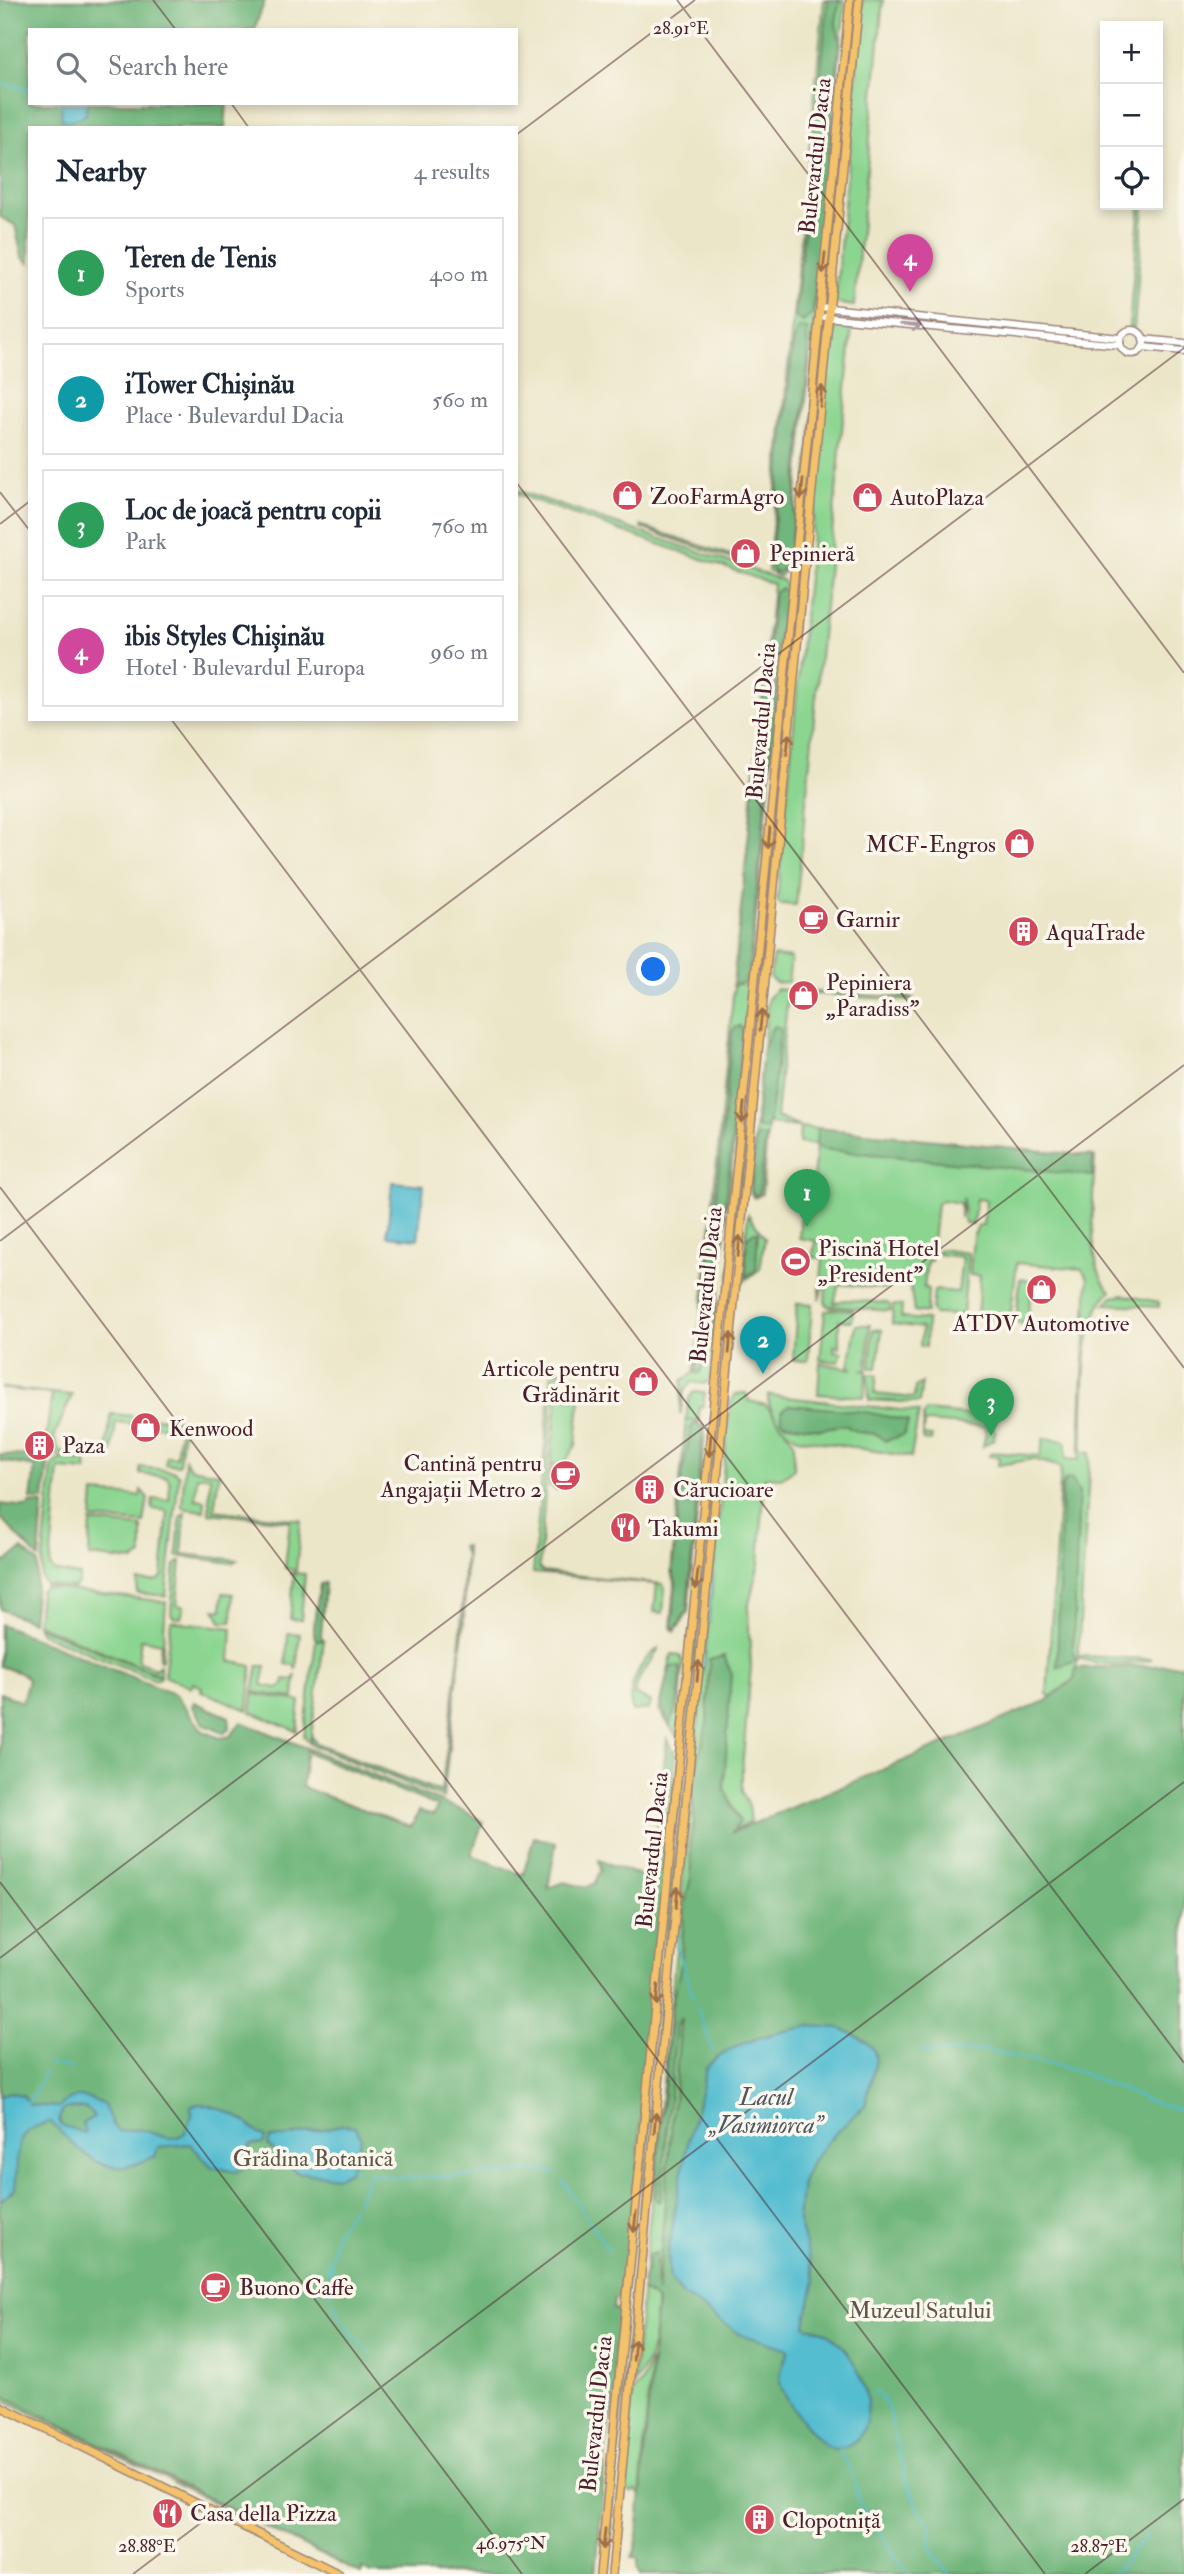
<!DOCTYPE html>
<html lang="en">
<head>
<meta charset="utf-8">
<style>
  body { margin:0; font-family:"IM FELL Double Pica",serif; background:#f6f6f7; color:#1f2937 }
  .controls { position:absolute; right:21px; top:21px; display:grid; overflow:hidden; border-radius:0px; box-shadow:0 4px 10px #0003 }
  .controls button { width:63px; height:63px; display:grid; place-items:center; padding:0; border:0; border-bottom:2px solid #e0e1e3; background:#fff; color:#1f2937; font:35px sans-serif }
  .you { position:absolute; left:654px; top:970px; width:24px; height:24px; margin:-18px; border:5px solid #fff; border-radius:50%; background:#1a73e8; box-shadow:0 0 0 10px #1a73e833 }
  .badge { display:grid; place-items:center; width:46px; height:46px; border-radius:50%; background:#d1495b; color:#fff; font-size:23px; font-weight:700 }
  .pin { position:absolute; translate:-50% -58px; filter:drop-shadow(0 2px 4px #0008) }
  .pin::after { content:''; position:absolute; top:37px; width:24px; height:21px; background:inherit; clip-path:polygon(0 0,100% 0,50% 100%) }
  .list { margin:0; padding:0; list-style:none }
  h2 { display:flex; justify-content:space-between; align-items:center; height:91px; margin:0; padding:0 28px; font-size:30px }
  h2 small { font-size:23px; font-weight:400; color:#747a83 }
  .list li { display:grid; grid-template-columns:46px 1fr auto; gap:21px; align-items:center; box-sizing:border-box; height:112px; margin:0 14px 14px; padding:0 14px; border:2px solid #e0e1e3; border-radius:0px }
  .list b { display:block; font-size:26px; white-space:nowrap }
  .list p { margin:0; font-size:23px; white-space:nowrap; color:#747a83 }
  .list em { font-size:23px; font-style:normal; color:#747a83 }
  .icon { flex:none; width:38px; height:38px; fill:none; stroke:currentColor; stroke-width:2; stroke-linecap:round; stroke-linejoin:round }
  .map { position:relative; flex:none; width:1184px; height:2574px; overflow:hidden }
  .search { position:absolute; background:#fff; box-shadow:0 4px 10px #0003; left:28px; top:28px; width:490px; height:77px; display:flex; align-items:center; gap:18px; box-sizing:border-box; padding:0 24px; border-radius:0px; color:#747a83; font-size:26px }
  .panel { position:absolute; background:#fff; box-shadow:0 4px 10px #0003; left:28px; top:126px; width:490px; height:595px; border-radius:0px }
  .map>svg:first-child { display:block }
  .green { fill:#8cd591; stroke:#6b7a5e; stroke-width:2 }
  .forest { fill:#71b67b; stroke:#5e6a53; stroke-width:2 }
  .water { fill:#54bdd0; stroke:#4f6e7e; stroke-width:2; fill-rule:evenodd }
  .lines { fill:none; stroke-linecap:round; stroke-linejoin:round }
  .stream { stroke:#54bdd0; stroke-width:2 }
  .tertiary-casing { stroke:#9b827a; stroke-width:9 }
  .primary-casing { stroke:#9b827a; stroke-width:10 }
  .tertiary { stroke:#fff; stroke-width:6 }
  .primary { stroke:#f3c26a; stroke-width:7 }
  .oneway { stroke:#9e704a }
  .oneway2 { stroke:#ae9aa0 }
  .ticks { fill:none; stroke:#4a1f2b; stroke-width:2; stroke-opacity:0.45 }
  .labels { text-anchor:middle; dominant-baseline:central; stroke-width:7; stroke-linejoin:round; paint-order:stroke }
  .street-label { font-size:23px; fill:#4a1f2b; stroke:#fbf7ec }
  .poi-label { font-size:23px; fill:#4a1f2b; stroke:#fbf7ec; text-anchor:start }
  .park-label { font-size:23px; fill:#5e564a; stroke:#fbf7ec }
  .water-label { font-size:24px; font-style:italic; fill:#4e5665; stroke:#fbf7ec }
  .ticks-label { font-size:18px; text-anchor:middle; fill:#4a1f2b; stroke:#fbf7ec; stroke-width:7; stroke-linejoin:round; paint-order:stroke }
</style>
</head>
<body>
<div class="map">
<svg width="1184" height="2574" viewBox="0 0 1184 2574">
  <rect width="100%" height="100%" fill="#fbf7ec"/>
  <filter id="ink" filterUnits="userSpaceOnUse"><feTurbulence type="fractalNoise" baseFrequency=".0143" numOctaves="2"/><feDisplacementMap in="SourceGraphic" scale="14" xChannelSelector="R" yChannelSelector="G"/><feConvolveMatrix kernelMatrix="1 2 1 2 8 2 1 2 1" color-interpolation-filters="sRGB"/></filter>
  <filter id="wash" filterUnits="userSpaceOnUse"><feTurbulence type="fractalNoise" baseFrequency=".00686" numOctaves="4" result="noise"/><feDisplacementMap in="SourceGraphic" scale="28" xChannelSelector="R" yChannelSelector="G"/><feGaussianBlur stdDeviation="1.57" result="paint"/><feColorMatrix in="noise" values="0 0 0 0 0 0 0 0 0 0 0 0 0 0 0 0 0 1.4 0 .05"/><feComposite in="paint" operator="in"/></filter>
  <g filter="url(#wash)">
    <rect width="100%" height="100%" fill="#ece6c9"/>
    <!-- green -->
    <g class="green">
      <path d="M824,0H845L790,566L779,576L768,571Z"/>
      <path d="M853,0H856L830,264L828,256Z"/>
      <path d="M863,0H883L854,306L835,303Z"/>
      <path d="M1140,205H1144L1134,328L1129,327Z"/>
      <path d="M822,321H825L799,577L797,576Z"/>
      <path d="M832,325L852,327L796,905L780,904L777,901Z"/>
      <path d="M516,490L782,580L788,590L729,1198L724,1213L727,1214L710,1379L705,1384L691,1382L684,1392L680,1415L682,1381L694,1373L713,1213H719L712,1212L773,584L516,494Z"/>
      <path d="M641,526L742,559L741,562L641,528Z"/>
      <path d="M797,591L756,1031L749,1080L796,592Z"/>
      <path d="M773,956L791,958L788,982L776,983L770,978Z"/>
      <path d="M776,989L913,998L912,1001L788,992L776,1117L800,1127L1095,1157C1094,1192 1084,1268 1111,1291C1077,1320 1085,1409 1082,1452L1090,1453L1078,1656L1152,1659C1136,1665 1091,1666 1078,1657L1074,1679L1051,1697L1047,1694L1061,1467L1033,1459L998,1465L999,1457L989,1456L992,1452L1040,1456L1044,1438L1066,1441V1459L1079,1460L1088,1278L1082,1269L1017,1263L1010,1319L977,1317L980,1276L970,1275L973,1236L979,1225H983L986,1200L976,1199L973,1224L964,1223L963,1197L960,1218V1203L942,1200L937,1204L931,1261H927L924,1288L928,1289L927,1313L914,1311L910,1285L866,1277L826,1278L819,1300L823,1258L812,1257L816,1241L799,1238L801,1213H810L816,1145L799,1143L800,1127L768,1124L762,1194L754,1198L749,1191L768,999Z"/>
      <path d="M748,1088H751L723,1372L721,1371Z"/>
      <path d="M748,1214L765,1238L760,1269L742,1283Z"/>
      <path d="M940,1249L968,1253L963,1315L934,1314L932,1311L934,1290L958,1292L962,1257L937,1254Z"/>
      <path d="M834,1278L880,1282L886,1289L839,1284L834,1303L845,1300L887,1303L890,1305V1311L828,1306L825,1302L826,1287Z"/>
      <path d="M1020,1279L1032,1281L1028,1317L1022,1324L1016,1322Z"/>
      <path d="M1123,1295L1159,1302V1307L1105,1304L1113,1297Z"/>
      <path d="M797,1303L812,1304L808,1361L793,1360Z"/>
      <path d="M893,1305L902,1306L901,1318L927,1320L926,1347L920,1346L922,1328L892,1324Z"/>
      <path d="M831,1309L853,1310L852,1321L839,1320V1347L834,1346V1351L842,1352L839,1362L820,1360L825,1311Z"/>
      <path d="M856,1325H870L867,1370H861L867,1371L864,1397L818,1394L820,1363L853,1369L849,1367Z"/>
      <path d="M873,1329L882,1330L877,1368H870Z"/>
      <path d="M552,1370L562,1371L555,1378L553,1393L539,1568L543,1572L662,1584L665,1588L663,1613L654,1612L657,1584L533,1573Z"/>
      <path d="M868,1374L877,1375L875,1394L914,1398L915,1387L922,1383L919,1403L869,1400Z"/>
      <path d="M0,1388L72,1395L54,1437L58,1449L69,1457L55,1455L46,1437L52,1394Z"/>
      <path d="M694,1392L705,1393L703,1406H699V1420L686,1419L689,1398Z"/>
      <path d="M741,1393H746L749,1401L766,1405L794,1442V1469L781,1478L765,1477L759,1563L748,1608L751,1666L742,1770V1792L749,1806L751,1822L696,1851L653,2342L647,2363L633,2387L730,1404L735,1395Z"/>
      <path d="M768,1395L919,1412L911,1457L798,1438C784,1432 767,1409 768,1395Z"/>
      <path d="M557,1396L580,1398L576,1445L563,1465L553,1464V1476L558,1477L556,1490L549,1485Z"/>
      <path d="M717,1408H720L634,2299H631Z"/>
      <path d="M926,1411L988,1417L995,1432L994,1439L983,1446L987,1429L984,1427L928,1422L924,1423L923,1435L932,1436L931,1441L923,1440V1416Z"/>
      <path d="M111,1414L184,1420L179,1465L165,1464L167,1456L176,1457L180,1428L116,1422L111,1458L96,1459L106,1454Z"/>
      <path d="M686,1420L699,1421V1425L704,1426L705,1433L688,1613L675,1632L671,1628L675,1582L671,1572Z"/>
      <path d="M60,1459L84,1461L87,1465L86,1471L59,1469L50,1566L54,1571L80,1576L78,1584L73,1588L46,1585L41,1577L52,1467Z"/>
      <path d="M185,1459L190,1468L219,1473L214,1510L301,1520L296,1571L285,1568L290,1521L209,1513L210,1476H197L195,1499L205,1500L204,1511L182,1508Z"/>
      <path d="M140,1467L174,1471L179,1475L166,1596L137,1593L138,1581H157L162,1577L168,1511L152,1509L153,1499L169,1500L170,1482L167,1477L140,1474Z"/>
      <path d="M141,1490L148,1498L144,1523L92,1519L94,1493L140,1496Z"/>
      <path d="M185,1513L182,1554L237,1560L232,1563L177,1556L180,1517Z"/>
      <path d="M91,1522L142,1527V1555L134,1561L89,1556Z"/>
      <path d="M181,1561L177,1605L184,1606L181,1618L173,1617L171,1613L175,1565Z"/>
      <path d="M290,1573L305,1574L301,1620L290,1619L294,1575Z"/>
      <path d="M45,1587L166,1602L162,1660L159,1659L161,1643L141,1639L138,1661L155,1669L160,1665V1675L37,1624L40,1591Z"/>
      <path d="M223,1593L233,1594L232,1622H221L215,1609L222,1610Z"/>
      <path d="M171,1621L232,1628L230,1661L252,1666L248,1710L201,1691L202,1687L193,1683L191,1687L164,1676Z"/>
      <path d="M37,1626L160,1676V1678L155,1680L42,1634Z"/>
      <path d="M288,1633L300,1634L296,1670L294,1665L286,1664Z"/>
      <path d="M316,1640H324L310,1744L304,1737Z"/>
      <path d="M660,1648L639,1679L634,1694L651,1702L649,1709L633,1711C624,1690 641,1658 660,1648Z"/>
      <path d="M672,1654L680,1655L683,1663L678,1738L659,1710Z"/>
      <path d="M258,1666H266L262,1685L278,1688L284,1685V1679L293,1680L296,1675L294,1698L253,1692Z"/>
      <path d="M253,1694L300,1701L297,1731L251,1712Z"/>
      <path d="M630,2310H633L618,2454L617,2453Z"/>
      <path d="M651,2360L640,2496L636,2490L631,2493L625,2488L632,2393L641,2384Z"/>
      <path d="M0,2394L361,2574L0,2398Z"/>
      <path d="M617,2460L608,2574H605L616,2461Z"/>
    </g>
    <!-- forest -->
    <g class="forest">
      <path d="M0,0H265L254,30H30V103H227L225,128H30L29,263L22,257L15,225L0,217Z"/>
      <path d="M828,0H840L836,23L840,42L813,313L803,322L795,317L796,307Z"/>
      <path d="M798,328L807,329L808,365L790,552L784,560V569L775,573L771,567L773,536L793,344Z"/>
      <path d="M781,588L786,592L774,669L777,691L748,975L743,983L733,985L774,593Z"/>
      <path d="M740,1026L743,1031L725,1209L715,1211L732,1032L734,1028Z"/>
      <path d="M776,1026L781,1029L770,1115L767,1129L758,1128L756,1119L763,1049L772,1028Z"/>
      <path d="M817,1128L1093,1156L1092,1176L820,1149L816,1145Z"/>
      <path d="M758,1136H766L759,1194L755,1196L751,1189L755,1140Z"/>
      <path d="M719,1215L722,1216C718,1268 720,1324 700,1373H696L714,1218Z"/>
      <path d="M754,1232H758L756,1270L746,1277V1239Z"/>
      <path d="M789,1405L866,1412L908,1421L904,1435L885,1441L876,1434L858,1432L844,1425L820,1429L784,1423L781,1419L782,1411Z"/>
      <path d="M695,1423L703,1428L687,1610L675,1630L672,1627L676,1583L672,1570L682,1474L691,1428Z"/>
      <path d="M43,1443L49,1453L44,1500L31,1499L35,1467L0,1461V1454C21,1456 29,1458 43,1443Z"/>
      <path d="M1072,1479L1079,1492L1073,1652L1076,1660L1057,1667L1062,1487L1065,1480Z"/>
      <path d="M30,1503L43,1504L39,1559L0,1517V1504L29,1507Z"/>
      <path d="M466,1546L464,1622L443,1798L310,1744L311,1735L316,1743L441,1792L460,1648L465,1555L462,1547Z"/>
      <path d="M22,1549L38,1563L32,1622L0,1609V1557L5,1563Z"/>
      <path d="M325,1583L321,1636L324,1640H316C310,1631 319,1597 320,1584Z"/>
      <path d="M0,1624L176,1695L203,1731L220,1738L231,1736L241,1722L307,1748L302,1787L411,1827L419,1811L434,1815L437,1806L309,1753V1749L466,1812L483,1822L471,1855L523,1875L534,1837L556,1843L548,1888L565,1882L583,1887L594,1884L601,1871L599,1860L651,1880L667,1738L676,1754L673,1803L624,2299H614L613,2309L623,2310L616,2392L606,2449L596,2574H372L363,2569L361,2574L0,2394V1693L22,1702L28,1680L23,1674L0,1666Z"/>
      <path d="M724,1656L731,1673L724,1788L740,1822L731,1833L1046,1701L1074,1679L1076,1668L1184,1665V2574H642L638,2566L639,2558L632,2557L636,2550L657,2301L642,2291L649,2255L656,2253L657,2293L681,2018L676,2026L661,2197L659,2201L655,2199L671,2008L680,1968L685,1902L691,1877L690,1840L694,1823L692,1784L707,1723L709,1660Z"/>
      <path d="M674,1666H679C684,1677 676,1717 669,1725L661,1704L670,1668Z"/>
      <path d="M194,1702L229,1717L230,1728L224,1733L205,1725L192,1706Z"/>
    </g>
    <!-- water -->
    <g class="water">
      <path d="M62,103H87L86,115L70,121L61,119Z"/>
      <path d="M392,1182L424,1185L418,1239L387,1236Z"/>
      <path d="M810,2026L841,2028L865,2041L874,2050L876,2060L865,2105L827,2142L809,2166L802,2182L798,2220L815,2280L805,2324L808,2328C854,2326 901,2441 834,2449C819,2446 786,2402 781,2386C778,2374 785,2360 789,2349L740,2334L683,2295L670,2280L668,2253L683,2165L706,2068C730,2042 777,2032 810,2026Z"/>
      <path d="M11,2092L23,2096L30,2105L59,2107C74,2093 86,2095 104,2105L113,2126L119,2131C127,2131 135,2128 142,2130C157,2133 170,2144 185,2133L192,2115L191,2106C203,2100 231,2112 243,2120C251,2125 254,2133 265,2137L263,2144L250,2145L248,2164L237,2172L212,2167L190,2144L158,2147L155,2157C144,2159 135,2166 124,2167C93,2170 70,2142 51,2122C7,2131 21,2154 15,2188L0,2202V2095ZM86,2108L94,2117L82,2123L85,2133L61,2125L59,2118L63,2109Z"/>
      <path d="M341,2125L356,2126L361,2138L349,2171L338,2177L296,2172L268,2145L270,2138L286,2137Z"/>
    </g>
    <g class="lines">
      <!-- stream -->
      <g class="stream">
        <path d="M0,83L30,90"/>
        <path d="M57,103L62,106"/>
        <path d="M697,1721L715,1544"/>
        <path d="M679,1914L677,1949L694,1998"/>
        <path d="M697,2007L713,2052"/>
        <path d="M919,2050L930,2053L985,2050L1055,2065L1075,2070L1156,2104L1184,2110"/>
        <path d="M48,2065L52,2064"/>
        <path d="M57,2065L72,2068"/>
        <path d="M28,2103L45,2073"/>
        <path d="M351,2168L359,2171"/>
        <path d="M476,2176L544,2170L555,2174"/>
        <path d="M563,2181L609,2251"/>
        <path d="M358,2201L370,2173L394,2178L472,2176"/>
        <path d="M330,2263L336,2232L354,2206"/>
        <path d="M331,2263L333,2268L328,2270L327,2266Z"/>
        <path d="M330,2270L331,2294"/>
        <path d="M332,2302L342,2320"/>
        <path d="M345,2324L369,2354"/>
        <path d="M872,2393H877L887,2405L893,2430"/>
        <path d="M894,2435L907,2483L918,2509L930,2524L931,2550L949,2574"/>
        <path d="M839,2448L855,2481L858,2501L908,2574"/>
        <path d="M1113,2574L1147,2535"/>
      </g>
    </g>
  </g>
  <g filter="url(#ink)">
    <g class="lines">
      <defs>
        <g id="tertiary">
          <path d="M820,307L1120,338"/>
          <path d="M825,317L1120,345"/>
          <circle cx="1132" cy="342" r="12"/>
          <path d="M1143,339L1184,343"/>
          <path d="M1143,347L1184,351"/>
        </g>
        <g id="primary">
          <path d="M0,2406L339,2574"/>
          <path d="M600,2574L850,0"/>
          <path d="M612,2574L859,0"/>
        </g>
      </defs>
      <!-- tertiary casing -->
      <use href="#tertiary" class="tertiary-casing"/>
      <!-- primary casing -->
      <use href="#primary" class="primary-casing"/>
      <!-- tertiary -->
      <use href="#tertiary" class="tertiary"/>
      <!-- primary -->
      <use href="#primary" class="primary"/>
    </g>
    <!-- one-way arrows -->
    <defs><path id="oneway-shaft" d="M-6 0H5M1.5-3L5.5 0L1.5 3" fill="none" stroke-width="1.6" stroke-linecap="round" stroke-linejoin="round" transform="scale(1.75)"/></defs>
    <g class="oneway">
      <use href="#oneway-shaft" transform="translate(824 263) rotate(96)"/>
      <use href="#oneway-shaft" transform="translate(821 396) rotate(-85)"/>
      <use href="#oneway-shaft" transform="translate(802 489) rotate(96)"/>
      <use href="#oneway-shaft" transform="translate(788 744) rotate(-84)"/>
      <use href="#oneway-shaft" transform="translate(769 838) rotate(95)"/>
      <use href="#oneway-shaft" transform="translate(761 1020) rotate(-84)"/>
      <use href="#oneway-shaft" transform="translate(743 1113) rotate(96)"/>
      <use href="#oneway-shaft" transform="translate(739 1246) rotate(-85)"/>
      <use href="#oneway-shaft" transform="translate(730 1343) rotate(-85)"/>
      <use href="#oneway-shaft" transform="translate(710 1446) rotate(95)"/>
      <use href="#oneway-shaft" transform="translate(697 1579) rotate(96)"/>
      <use href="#oneway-shaft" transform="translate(698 1671) rotate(-85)"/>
      <use href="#oneway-shaft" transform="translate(677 1897) rotate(-85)"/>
      <use href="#oneway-shaft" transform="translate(657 1995) rotate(96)"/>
      <use href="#oneway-shaft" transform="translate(655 2123) rotate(-85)"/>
      <use href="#oneway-shaft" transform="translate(635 2222) rotate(96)"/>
      <use href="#oneway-shaft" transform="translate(634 2350) rotate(-85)"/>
      <use href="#oneway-shaft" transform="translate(604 2539) rotate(96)"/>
    </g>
    <use class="oneway2" href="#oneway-shaft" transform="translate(911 325) rotate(5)"/>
  </g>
  <!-- ticks -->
  <path class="ticks" d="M153,0L176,30M677,0L1184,673M231,103L249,128M516,135L695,0M516,482L1184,1368M0,492L30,531M0,524L30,501M171,719L1184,2063M0,1187L1045,2574M0,1241L1184,348M0,1882L522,2574M0,1958L1184,1065M133,2574L1184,1782M1085,2574L1184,2499"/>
  <!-- icons -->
  <defs>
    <symbol id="shop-disc" viewBox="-11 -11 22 22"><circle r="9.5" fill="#d1495b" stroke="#fbf7ec"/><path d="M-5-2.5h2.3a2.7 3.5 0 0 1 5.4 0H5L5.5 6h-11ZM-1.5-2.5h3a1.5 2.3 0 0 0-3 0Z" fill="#fff"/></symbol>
    <symbol id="cafe-disc" viewBox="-11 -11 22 22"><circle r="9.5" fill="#d1495b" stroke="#fbf7ec"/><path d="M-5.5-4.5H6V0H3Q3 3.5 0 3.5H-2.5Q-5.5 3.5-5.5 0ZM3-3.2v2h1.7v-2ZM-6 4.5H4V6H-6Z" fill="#fff"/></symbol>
    <symbol id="building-disc" viewBox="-11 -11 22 22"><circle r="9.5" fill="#d1495b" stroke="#fbf7ec"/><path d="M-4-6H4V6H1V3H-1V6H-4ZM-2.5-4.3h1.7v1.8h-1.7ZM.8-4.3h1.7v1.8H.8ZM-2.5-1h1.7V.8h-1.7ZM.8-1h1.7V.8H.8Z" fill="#fff"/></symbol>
    <symbol id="stadium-disc" viewBox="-11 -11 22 22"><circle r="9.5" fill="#d1495b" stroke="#fbf7ec"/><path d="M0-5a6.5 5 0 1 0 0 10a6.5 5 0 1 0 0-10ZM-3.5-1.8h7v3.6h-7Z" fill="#fff"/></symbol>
    <symbol id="restaurant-disc" viewBox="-11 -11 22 22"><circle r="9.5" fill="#d1495b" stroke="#fbf7ec"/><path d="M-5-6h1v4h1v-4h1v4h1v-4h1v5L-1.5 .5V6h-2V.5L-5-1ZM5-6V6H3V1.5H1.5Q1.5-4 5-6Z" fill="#fff"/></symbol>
  </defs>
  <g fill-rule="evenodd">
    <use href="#shop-disc" x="610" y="478" width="35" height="35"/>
    <use href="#shop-disc" x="850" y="480" width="35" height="35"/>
    <use href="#shop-disc" x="728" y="536" width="35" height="35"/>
    <use href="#shop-disc" x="1002" y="826" width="35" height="35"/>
    <use href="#cafe-disc" x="796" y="902" width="35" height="35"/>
    <use href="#building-disc" x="1006" y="914" width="35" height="35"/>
    <use href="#shop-disc" x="786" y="978" width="35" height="35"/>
    <use href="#stadium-disc" x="778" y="1244" width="35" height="35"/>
    <use href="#shop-disc" x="1024" y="1272" width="35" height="35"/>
    <use href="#shop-disc" x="626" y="1364" width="35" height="35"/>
    <use href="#shop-disc" x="128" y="1410" width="35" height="35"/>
    <use href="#building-disc" x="22" y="1428" width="35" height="35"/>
    <use href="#cafe-disc" x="548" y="1458" width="35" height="35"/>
    <use href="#building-disc" x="632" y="1472" width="35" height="35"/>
    <use href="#restaurant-disc" x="608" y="1510" width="35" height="35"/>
    <use href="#cafe-disc" x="198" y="2270" width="35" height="35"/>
    <use href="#restaurant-disc" x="150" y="2496" width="35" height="35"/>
    <use href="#building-disc" x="742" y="2502" width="35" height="35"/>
  </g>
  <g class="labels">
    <!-- street labels -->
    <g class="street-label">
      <text transform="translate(815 156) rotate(-84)">Bulevardul Dacia</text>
      <text transform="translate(761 721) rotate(-85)">Bulevardul Dacia</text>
      <text transform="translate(706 1285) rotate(-84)">Bulevardul Dacia</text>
      <text transform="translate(652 1850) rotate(-84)">Bulevardul Dacia</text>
      <text transform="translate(596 2414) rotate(-84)">Bulevardul Dacia</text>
    </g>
    <!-- poi labels -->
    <g class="poi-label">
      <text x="650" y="496">ZooFarmAgro</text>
      <text x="890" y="497">AutoPlaza</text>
      <text x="769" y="553">Pepinieră</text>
      <text x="996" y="844" text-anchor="end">MCF-Engros</text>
      <text x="836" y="919">Garnir</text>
      <text x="1046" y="932">AquaTrade</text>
      <text x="826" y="982">Pepiniera<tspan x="826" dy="26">„Paradiss”</tspan></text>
      <text x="818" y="1248">Piscină Hotel<tspan x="818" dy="26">„President”</tspan></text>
      <text x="1041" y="1323" text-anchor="middle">ATDV Automotive</text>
      <text x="620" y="1368" text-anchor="end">Articole pentru<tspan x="620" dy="26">Grădinărit</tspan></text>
      <text x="169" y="1428">Kenwood</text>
      <text x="62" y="1445">Paza</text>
      <text x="542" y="1463" text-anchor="end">Cantină pentru<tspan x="542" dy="26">Angajații Metro 2</tspan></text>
      <text x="673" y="1489">Cărucioare</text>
      <text x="648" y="1528">Takumi</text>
      <text x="239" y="2287">Buono Caffe</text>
      <text x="190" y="2513">Casa della Pizza</text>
      <text x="782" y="2520">Clopotniță</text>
    </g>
    <!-- park labels -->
    <g class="park-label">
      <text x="313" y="2158">Grădina Botanică</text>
      <text x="920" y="2310">Muzeul Satului</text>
    </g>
    <!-- water labels -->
    <g class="water-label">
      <text x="766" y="2097">Lacul<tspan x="766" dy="28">„Vasimiorca”</tspan></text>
    </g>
  </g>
  <g class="ticks-label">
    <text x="681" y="34">28.91°E</text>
    <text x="511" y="2549">46.975°N</text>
    <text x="147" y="2552">28.88°E</text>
    <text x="1099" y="2552">28.87°E</text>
  </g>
</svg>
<div class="controls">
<button>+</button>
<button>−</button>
<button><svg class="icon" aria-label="locate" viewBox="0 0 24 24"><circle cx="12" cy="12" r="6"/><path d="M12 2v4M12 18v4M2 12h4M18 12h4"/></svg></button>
</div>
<div class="you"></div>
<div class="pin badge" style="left:807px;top:1227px;background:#2e9e5b">1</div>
<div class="pin badge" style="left:763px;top:1374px;background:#0f9aa8">2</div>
<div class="pin badge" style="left:991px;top:1436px;background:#2e9e5b">3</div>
<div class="pin badge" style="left:910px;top:292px;background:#d1479c">4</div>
<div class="search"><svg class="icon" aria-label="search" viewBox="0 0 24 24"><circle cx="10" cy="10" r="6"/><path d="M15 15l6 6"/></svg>Search here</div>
<section class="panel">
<h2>Nearby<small>4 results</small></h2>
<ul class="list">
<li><span class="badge" style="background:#2e9e5b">1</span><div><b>Teren de Tenis</b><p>Sports</p></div><em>400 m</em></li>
<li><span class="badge" style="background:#0f9aa8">2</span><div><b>iTower Chișinău</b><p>Place · Bulevardul Dacia</p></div><em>560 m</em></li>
<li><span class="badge" style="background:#2e9e5b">3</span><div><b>Loc de joacă pentru copii</b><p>Park</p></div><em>760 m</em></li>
<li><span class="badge" style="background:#d1479c">4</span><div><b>ibis Styles Chișinău</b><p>Hotel · Bulevardul Europa</p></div><em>960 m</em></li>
</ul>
</section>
</div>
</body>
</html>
